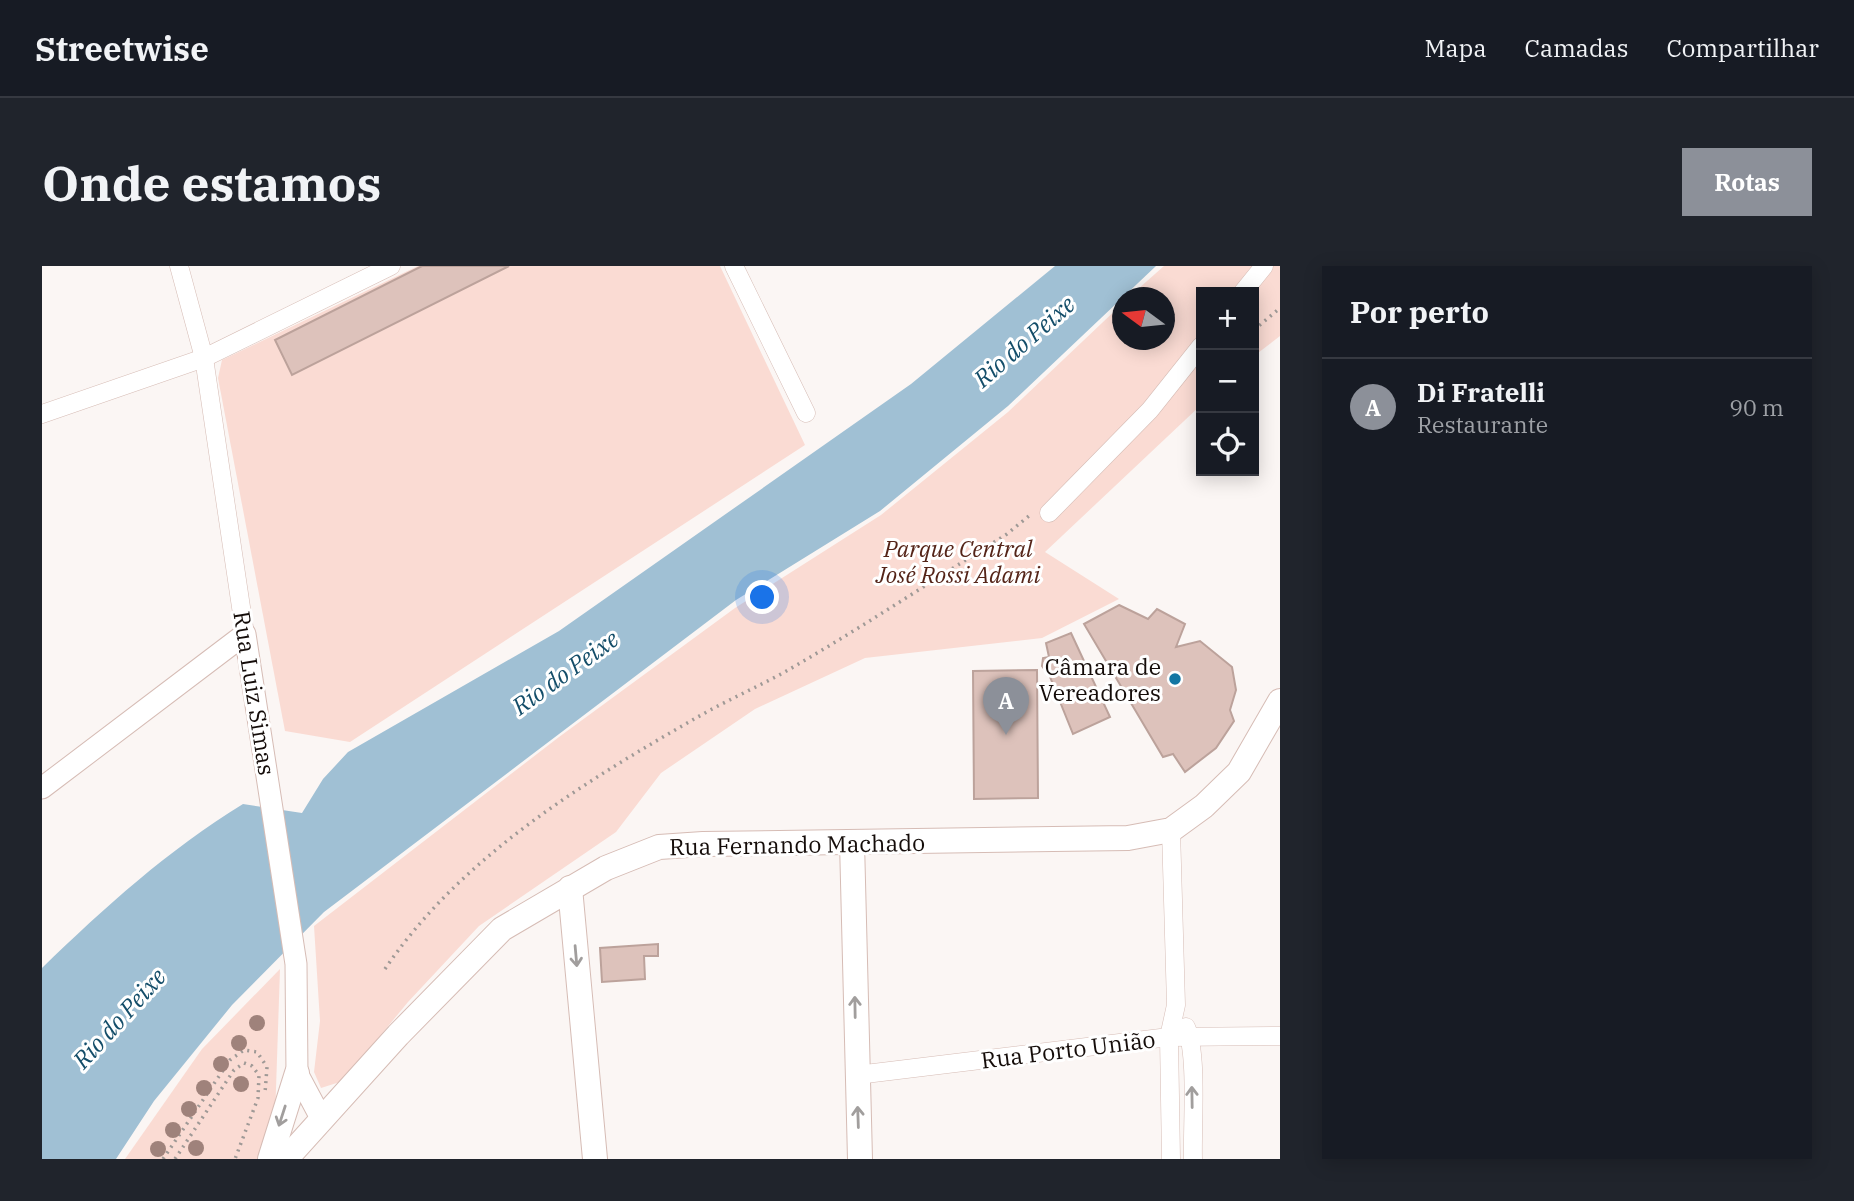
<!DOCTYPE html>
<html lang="pt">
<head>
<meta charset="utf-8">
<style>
  body { margin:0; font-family:"IBM Plex Serif",serif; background:#20242c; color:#f1f3f6 }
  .controls { position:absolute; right:21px; top:21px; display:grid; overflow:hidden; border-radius:0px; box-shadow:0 4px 18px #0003 }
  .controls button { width:63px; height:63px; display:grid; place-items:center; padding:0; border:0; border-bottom:2px solid #363941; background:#171b24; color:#f1f3f6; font:35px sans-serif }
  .compass { position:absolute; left:1070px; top:21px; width:63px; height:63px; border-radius:50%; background:#171b24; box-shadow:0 4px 18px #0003; rotate:285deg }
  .you { position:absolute; left:721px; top:332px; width:24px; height:24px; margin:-18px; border:5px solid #fff; border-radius:50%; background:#1a73e8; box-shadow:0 0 0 10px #1a73e833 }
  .badge { display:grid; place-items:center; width:46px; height:46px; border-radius:50%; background:#8c9099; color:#fff; font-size:23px; font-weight:700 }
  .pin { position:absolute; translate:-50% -58px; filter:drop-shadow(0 2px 4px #0008) }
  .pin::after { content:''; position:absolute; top:37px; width:24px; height:21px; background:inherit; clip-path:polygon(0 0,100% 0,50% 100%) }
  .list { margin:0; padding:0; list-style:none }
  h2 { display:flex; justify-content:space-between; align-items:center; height:91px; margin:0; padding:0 28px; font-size:30px }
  h2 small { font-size:23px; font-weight:400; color:#9ea1a6 }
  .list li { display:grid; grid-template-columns:46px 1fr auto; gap:21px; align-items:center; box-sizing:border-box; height:98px; padding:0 28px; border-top:2px solid #363941 }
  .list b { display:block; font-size:26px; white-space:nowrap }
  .list p { margin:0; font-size:23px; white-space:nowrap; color:#9ea1a6 }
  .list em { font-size:23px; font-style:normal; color:#9ea1a6 }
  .icon { flex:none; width:38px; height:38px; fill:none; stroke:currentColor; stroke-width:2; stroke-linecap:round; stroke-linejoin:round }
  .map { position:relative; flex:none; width:1238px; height:893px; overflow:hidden; border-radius:0px }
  header { display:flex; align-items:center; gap:42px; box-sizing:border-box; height:98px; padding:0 35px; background:#171b24; border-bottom:2px solid #363941 }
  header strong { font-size:33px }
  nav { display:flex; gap:38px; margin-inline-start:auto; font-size:24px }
  .intro { display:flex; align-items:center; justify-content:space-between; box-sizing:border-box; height:168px; padding:0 42px }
  h1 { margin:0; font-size:49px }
  .button { padding:18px 32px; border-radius:0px; background:#8c9099; color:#fff; font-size:24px; font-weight:700 }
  main { display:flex; gap:42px; padding:0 42px }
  aside { flex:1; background:#171b24; border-radius:0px; box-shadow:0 4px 18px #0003 }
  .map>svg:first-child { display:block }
  .green { fill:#fadbd3 }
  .water { fill:#a0c0d4 }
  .building { fill:#ddc2bb; stroke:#bca29b; stroke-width:2 }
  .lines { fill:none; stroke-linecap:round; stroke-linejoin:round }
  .minor-casing { stroke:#d6bcb5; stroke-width:19 }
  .tertiary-casing { stroke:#d6bcb5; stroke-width:23 }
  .secondary-casing { stroke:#d6bcb5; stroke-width:26 }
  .path { stroke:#9f9996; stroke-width:3.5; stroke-dasharray:2 5; stroke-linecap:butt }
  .minor { stroke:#fff; stroke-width:18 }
  .tertiary { stroke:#fff; stroke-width:21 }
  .secondary { stroke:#fff; stroke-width:24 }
  .tree { fill:#9f827b }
  .oneway { stroke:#a19e9d }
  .poi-dot { fill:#1376a3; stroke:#fff; stroke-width:2.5 }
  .labels { text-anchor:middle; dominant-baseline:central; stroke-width:6; stroke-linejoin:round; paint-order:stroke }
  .park-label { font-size:23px; font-style:italic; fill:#542418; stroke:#fff }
  .poi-label { font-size:23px; fill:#140c09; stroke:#fff; text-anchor:end }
  .street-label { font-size:23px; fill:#140c09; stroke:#fff }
  .water-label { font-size:24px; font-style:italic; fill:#134d69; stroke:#fff }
</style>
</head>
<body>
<header>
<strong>Streetwise</strong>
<nav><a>Mapa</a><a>Camadas</a><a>Compartilhar</a></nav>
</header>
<div class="intro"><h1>Onde estamos</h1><a class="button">Rotas</a></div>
<main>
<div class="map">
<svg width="1238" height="893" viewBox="0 0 1238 893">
  <rect width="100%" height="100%" fill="#fbf6f4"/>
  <!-- green -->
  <g class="green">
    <path d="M376,0H678L763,179L308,476L243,465L176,112L180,94Z"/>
    <path d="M1122,0H1238V70L1212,90V26H1159V139L1003,286L1077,333L1000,372L823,392L713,443L619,507L574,566L437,660L366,736L301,815L279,822L272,806L278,755L272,660L517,471L693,342L839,249L966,146L1080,38V74H1122V32L1087,31Z"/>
    <path d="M238,703L233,853L218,893H83L160,783Z"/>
  </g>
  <!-- water -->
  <path class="water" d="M1013,0H1114L966,140L838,245L694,334L282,646L190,739L112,835L74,893H0V702C63,641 126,584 201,538L260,547L281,513L306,486L517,365L869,118Z"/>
  <!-- building -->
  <g class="building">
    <path d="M380,0H467L250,109L233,74Z"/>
    <path d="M1077,339L1106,353L1115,343L1143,358L1134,381L1158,375L1190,401L1194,424L1188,444L1192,455L1174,482L1143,506L1131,488L1121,491L1042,358Z"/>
    <path d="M1029,367L1068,451L1031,468L1008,411L1000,400L1001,392L1007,391L1004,377Z"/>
    <path d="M995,404L996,532L932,533L931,405Z"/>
    <path d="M616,678V690H602L603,713L560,716L558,682Z"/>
  </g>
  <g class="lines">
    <defs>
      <g id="minor">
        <path d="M137,0L162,92L203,368"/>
        <path d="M692,0L764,147"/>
        <path d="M1201,26L1222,0"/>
        <path d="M0,148L162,92L349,0"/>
        <path d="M1007,247L1108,144L1159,80"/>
        <path d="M1144,761C1156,788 1150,860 1151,893"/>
        <path d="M815,809L1127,771L1238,770"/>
        <path d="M1129,893L1127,771L1134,739L1129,564"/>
      </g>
      <path id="tertiary" d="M0,522L203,368L254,698L255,807L279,852"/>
      <g id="secondary">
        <path d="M810,576L818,893"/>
        <path d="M528,622L553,893"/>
        <path d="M228,893L255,807"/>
        <path d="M244,893L356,769L460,663L564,602L617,581L661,578L1086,572L1129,564L1162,540L1197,506L1238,435"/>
      </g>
    </defs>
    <!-- minor casing -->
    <use href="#minor" class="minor-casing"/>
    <!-- tertiary casing -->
    <use href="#tertiary" class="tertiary-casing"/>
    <!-- secondary casing -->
    <use href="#secondary" class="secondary-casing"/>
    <!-- path -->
    <g class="path">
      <path d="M1212,64L1238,42"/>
      <path d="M343,703C418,592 540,517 654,452C685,434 718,420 748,403C822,360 893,313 965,268L988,249"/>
      <path d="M121,893L188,794L202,784L215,786L225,801L223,827"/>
      <path d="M133,893L192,804L202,797L210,800L217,809L216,832L193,893"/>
    </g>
    <!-- minor -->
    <use href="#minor" class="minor"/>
    <!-- tertiary -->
    <use href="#tertiary" class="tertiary"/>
    <!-- secondary -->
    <use href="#secondary" class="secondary"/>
  </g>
  <!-- trees -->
  <g class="tree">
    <circle cx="215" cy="757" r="8"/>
    <circle cx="197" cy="777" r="8"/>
    <circle cx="179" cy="798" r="8"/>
    <circle cx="199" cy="818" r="8"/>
    <circle cx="162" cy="822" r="8"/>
    <circle cx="147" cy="843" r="8"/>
    <circle cx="131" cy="864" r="8"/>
    <circle cx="154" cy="882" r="8"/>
    <circle cx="116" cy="883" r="8"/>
  </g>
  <!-- one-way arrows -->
  <defs><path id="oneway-shaft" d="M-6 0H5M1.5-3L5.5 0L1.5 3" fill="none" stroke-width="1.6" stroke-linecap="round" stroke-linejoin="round" transform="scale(1.75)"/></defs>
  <g class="oneway">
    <use href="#oneway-shaft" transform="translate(534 690) rotate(85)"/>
    <use href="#oneway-shaft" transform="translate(813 741) rotate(-91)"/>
    <use href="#oneway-shaft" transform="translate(1150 831) rotate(-91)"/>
    <use href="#oneway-shaft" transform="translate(240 850) rotate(108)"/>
    <use href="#oneway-shaft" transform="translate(816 851) rotate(-92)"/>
  </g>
  <!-- markers -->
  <circle class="poi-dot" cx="1133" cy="413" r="7"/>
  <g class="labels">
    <!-- park labels -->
    <g class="park-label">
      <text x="916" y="282">Parque Central<tspan x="916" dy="26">José Rossi Adami</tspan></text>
    </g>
    <!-- poi labels -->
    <g class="poi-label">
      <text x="1119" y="400">Câmara de<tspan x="1119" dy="26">Vereadores</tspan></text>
    </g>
    <!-- street labels -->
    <g class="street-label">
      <text transform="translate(213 427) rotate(81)">Rua Luiz Simas</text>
      <text transform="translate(755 578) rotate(-1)">Rua Fernando Machado</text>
      <text transform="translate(1026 783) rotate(-7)">Rua Porto União</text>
    </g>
    <!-- water labels -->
    <g class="water-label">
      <text transform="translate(982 75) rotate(-41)">Rio do Peixe</text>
      <text transform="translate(523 406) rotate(-36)">Rio do Peixe</text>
      <text transform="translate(77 752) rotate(-48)">Rio do Peixe</text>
    </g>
  </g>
</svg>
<div class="controls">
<button>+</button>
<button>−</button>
<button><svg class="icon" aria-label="locate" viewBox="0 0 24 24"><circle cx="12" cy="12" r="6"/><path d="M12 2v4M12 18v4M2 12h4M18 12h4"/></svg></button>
</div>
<svg class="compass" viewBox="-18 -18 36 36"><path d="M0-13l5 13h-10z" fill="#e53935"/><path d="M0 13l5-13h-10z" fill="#9ea1a6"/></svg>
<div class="you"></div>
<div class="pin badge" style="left:964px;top:469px">A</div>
</div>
<aside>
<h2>Por perto<small></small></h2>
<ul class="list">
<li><span class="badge">A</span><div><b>Di Fratelli</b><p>Restaurante</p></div><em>90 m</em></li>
</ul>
</aside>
</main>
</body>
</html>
